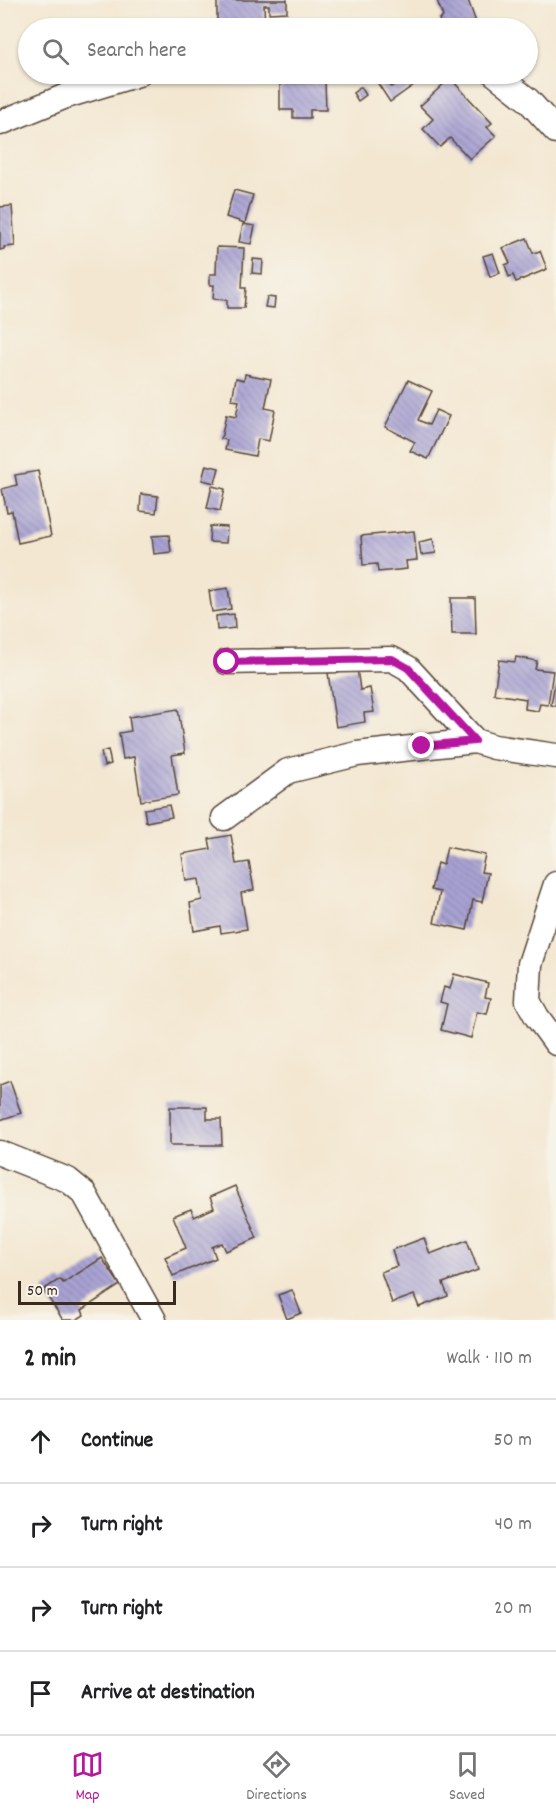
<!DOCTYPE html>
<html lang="en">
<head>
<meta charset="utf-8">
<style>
  body { margin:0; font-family:Dekko,sans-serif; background:#f6f6f6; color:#202124 }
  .scale { position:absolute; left:18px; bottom:15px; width:158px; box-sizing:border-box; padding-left:6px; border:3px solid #3b2a1e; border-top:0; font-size:16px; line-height:21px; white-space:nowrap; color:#3b2a1e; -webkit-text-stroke:4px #f7f3e8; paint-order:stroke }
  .stop { position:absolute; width:18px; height:18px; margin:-14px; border:4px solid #b5179e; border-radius:50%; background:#fff }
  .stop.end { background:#b5179e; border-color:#fff; box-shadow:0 2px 6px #0008 }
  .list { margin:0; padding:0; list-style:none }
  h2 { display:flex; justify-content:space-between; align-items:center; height:78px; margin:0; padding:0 24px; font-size:26px }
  h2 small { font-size:20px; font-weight:400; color:#757577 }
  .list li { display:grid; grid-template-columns:39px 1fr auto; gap:18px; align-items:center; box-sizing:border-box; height:84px; padding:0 24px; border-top:2px solid #e0e0e0 }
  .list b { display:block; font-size:22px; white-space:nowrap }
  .list em { font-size:20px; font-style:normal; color:#757577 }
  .icon { flex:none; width:33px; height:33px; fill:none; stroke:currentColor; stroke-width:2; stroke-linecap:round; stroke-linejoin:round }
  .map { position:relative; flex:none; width:556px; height:1320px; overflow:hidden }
  .search { position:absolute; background:#fff; box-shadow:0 2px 4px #0004; left:18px; right:18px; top:18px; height:66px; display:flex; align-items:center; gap:15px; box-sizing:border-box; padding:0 21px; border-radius:33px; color:#757577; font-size:22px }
  .sheet { height:414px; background:#fff }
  nav { display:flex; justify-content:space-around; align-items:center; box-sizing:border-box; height:84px; border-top:2px solid #e0e0e0; background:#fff; font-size:16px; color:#757577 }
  nav a { display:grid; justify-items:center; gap:3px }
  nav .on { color:#b5179e }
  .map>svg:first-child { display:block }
  .building { fill:url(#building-back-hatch) }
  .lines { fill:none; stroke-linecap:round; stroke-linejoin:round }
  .minor-casing { stroke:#574639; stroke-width:27 }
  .minor { stroke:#fff; stroke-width:24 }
  .route { stroke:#b5179e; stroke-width:8 }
</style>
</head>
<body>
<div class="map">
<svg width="556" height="1320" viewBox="0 0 556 1320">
  <defs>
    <pattern id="building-back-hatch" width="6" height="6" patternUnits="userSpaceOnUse" patternTransform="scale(1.5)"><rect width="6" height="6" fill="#a9a3d4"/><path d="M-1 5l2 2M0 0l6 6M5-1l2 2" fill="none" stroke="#8b85ab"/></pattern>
  </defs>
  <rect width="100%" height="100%" fill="#f7f3e8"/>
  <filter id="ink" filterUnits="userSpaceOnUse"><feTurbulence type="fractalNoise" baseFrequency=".0167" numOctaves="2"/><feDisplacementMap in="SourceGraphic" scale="12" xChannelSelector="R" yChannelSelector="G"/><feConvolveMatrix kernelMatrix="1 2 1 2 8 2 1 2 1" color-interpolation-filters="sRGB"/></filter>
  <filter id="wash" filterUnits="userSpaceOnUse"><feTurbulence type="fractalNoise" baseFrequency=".008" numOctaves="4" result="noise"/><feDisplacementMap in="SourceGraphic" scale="24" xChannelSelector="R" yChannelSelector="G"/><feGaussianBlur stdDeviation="1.35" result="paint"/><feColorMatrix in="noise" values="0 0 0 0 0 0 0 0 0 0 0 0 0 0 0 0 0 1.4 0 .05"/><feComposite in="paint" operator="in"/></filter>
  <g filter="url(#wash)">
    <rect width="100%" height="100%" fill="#f3e7d1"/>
    <g id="blocks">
      <!-- building -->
      <g class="building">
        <path d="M217,0H287V12L269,13V5H264L265,28H238V26H217Z"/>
        <path d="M437,0H468L478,28H442L439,19L443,17Z"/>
        <path d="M382,74L391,87L409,75L415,84L390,102L375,79Z"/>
        <path d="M450,78L492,123L487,127L496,136L470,159L450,138L440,147L423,129L433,119L420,106Z"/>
        <path d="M325,82L326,110H310V118H293V110H280V83Z"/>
        <path d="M361,87L366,95L358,101L353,93Z"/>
        <path d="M234,190L253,195L245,223L226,217Z"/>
        <path d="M12,206L15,246L4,247V249L0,250V207Z"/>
        <path d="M243,224L255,226L251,244L239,242Z"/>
        <path d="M527,238L533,253L540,251L547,269L516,282L513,275L509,277L505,265L510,263L503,248Z"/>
        <path d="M217,247L244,248L242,288H246L244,308H227V300L213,299L214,285H210V274H216Z"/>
        <path d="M493,253L500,273L490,277L483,256Z"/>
        <path d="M253,259L263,260L262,274L252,273Z"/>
        <path d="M267,297L275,298L274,308L265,307Z"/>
        <path d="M245,374L271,379L265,408L275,410L269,441L258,439L255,456L225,450L227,440L221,439L226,415L236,417L239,401L232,400L236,378L244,380Z"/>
        <path d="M408,380L432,391L418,420L429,425L436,410L449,416L428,459L410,451L415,442L385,427Z"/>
        <path d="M206,465L219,468L215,483L202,480Z"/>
        <path d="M38,471L51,536L18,543L12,511L7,512L2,489L17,485L15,475Z"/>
        <path d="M212,486L225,489L220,511L207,508Z"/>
        <path d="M141,494L158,496L156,513L140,511Z"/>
        <path d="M210,526L227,527L226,543L209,542Z"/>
        <path d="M414,531L417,560L406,561L407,569L378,572L377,564L363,565L361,536Z"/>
        <path d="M169,535L171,552L154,554L152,536Z"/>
        <path d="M433,539L436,553L421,555L419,542Z"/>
        <path d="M228,588L231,609L212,612L209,591Z"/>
        <path d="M451,598H475L476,634H452Z"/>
        <path d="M234,614L235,628L217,630L216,616Z"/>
        <path d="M516,657L537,661L535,669L553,671L548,705L540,704L538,711L525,709L526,699L494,694L499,660L515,662Z"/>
        <path d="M357,668L360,690L370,688L374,712L364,713L365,722L336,727L328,673Z"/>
        <path d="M555,682H556V706L551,705Z"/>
        <path d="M178,709L185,753L172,755L178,795L141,801L134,757L123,759L119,733L131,731L129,717Z"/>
        <path d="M108,750L111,764L104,766L101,752Z"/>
        <path d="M169,805L172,817L146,822L144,809Z"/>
        <path d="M231,835L236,864L249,862L254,890L241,893L247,929L221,933L220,926L194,931L190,903L202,900L199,879L186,881L182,854L211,849L209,839Z"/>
        <path d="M447,847L485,855L481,872L488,873L482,902L473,900L467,930L434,923L440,892L431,890L437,863L443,865Z"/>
        <path d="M454,974L488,983L485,997L491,998L487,1014L477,1012L471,1038L441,1030L447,1004L440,1002L444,987L450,989Z"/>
        <path d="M10,1081L21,1113L0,1120V1085Z"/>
        <path d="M170,1107H207V1119H221L222,1145H170Z"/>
        <path d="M235,1186L257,1238L226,1251L222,1243L212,1247L216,1258L173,1276L165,1257L186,1248L173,1216L191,1209L194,1217L214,1208L210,1197Z"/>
        <path d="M424,1238L430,1254L467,1240L478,1270L443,1283L448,1296L419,1307L414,1295L392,1303L381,1272L397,1266L392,1250Z"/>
        <path d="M102,1258L120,1285L82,1310L84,1315L76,1320H63L43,1290L60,1279L63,1283Z"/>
        <path d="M292,1290L301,1313L287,1319L278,1295Z"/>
      </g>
    </g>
  </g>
  <g filter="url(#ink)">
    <use href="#blocks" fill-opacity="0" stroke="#574639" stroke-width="1.5"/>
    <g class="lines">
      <defs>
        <g id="minor">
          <path d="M495,74L528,100L556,131"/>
          <path d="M0,123L66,96L138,74"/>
          <path d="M227,662L392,659L408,668L475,741L494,747L556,756"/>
          <path d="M224,818L288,771L357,754L475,741"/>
          <path d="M556,884L530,964L528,1001L537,1017L556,1043"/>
          <path d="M0,1153L68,1180L84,1193L154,1320"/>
        </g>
      </defs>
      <!-- minor casing -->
      <use href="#minor" class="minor-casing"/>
      <!-- minor -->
      <use href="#minor" class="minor"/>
    </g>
  </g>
  <g class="lines" filter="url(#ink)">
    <!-- route -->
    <path class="route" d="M227,662L392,659L408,668L475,741L422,746"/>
  </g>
</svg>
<div class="scale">50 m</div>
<div class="stop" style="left:227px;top:662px"></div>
<div class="stop end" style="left:422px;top:746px"></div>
<div class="search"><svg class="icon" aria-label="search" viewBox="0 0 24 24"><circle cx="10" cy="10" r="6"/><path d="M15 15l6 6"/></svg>Search here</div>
</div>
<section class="sheet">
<h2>2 min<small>Walk · 110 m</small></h2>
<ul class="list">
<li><svg class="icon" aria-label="ahead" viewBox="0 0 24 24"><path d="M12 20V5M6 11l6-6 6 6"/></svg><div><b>Continue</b></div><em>50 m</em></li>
<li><svg class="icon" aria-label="right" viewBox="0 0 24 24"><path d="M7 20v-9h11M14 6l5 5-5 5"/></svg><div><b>Turn right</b></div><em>40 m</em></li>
<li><svg class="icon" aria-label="right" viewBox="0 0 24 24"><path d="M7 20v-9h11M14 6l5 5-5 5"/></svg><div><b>Turn right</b></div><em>20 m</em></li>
<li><svg class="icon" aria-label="arrive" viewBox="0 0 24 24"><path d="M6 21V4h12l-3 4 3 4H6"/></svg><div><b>Arrive at destination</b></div></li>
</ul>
</section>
<nav>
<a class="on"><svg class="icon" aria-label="map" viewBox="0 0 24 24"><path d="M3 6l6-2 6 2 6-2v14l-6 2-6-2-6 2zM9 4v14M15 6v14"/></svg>Map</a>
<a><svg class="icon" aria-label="directions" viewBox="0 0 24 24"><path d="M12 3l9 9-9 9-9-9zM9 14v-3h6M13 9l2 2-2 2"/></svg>Directions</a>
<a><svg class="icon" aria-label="saved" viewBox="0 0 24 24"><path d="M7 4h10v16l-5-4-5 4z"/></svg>Saved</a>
</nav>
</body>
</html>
